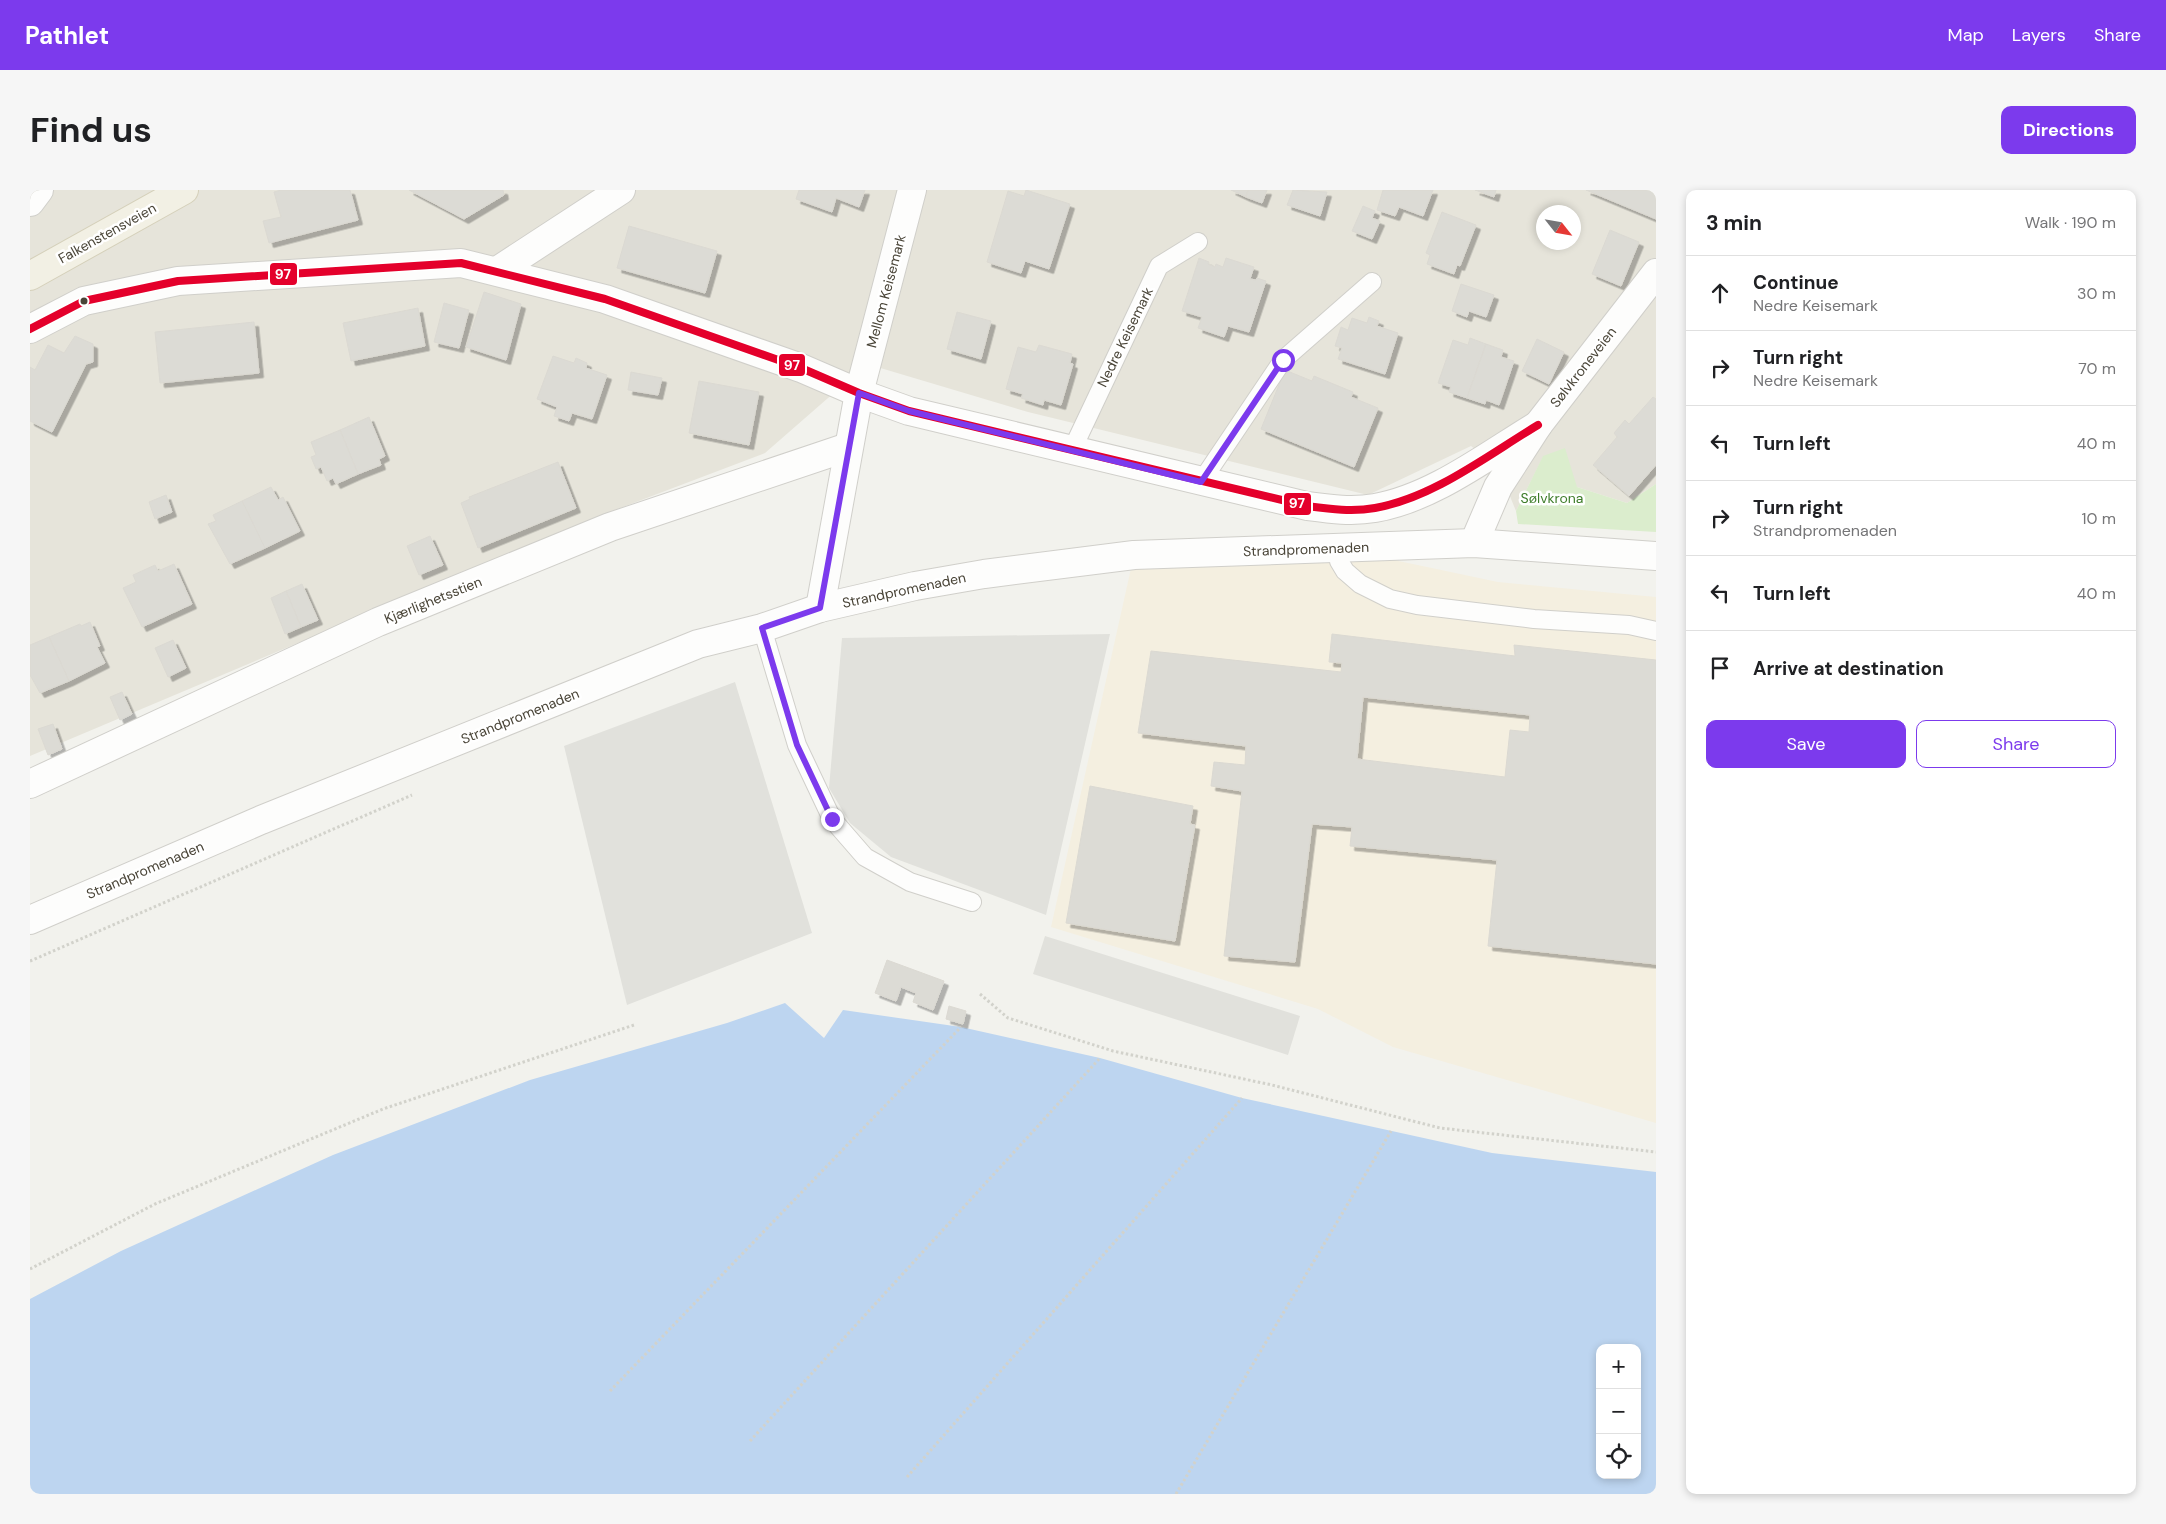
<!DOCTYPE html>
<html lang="en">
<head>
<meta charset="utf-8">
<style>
  body { margin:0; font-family:"DM Sans",sans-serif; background:#f6f6f6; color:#202124 }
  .controls { position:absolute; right:15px; bottom:15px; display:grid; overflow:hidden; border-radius:10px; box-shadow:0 2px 8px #0003 }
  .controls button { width:45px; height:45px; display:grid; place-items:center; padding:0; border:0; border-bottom:1px solid #e0e0e0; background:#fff; color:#202124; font:25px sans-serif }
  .compass { position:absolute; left:1506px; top:15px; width:45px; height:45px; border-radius:50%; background:#fff; box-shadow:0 2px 8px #0003; rotate:121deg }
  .stop { position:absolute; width:15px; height:15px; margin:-11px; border:4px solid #7c3aed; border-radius:50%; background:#fff }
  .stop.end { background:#7c3aed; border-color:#fff; box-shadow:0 1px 5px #0008 }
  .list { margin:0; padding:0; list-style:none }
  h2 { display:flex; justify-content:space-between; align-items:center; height:65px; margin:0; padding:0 20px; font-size:21px }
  h2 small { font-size:16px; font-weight:400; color:#757577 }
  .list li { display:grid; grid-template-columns:32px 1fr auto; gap:15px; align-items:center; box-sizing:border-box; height:75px; padding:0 20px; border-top:1px solid #e0e0e0 }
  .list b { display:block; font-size:19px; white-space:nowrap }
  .list p { margin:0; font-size:16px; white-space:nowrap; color:#757577 }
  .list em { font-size:16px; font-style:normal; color:#757577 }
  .actions { display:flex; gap:10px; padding:15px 20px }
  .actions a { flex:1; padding:11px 0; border:1px solid #7c3aed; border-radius:10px; text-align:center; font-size:18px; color:#7c3aed }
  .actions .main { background:#7c3aed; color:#fff }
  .icon { flex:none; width:28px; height:28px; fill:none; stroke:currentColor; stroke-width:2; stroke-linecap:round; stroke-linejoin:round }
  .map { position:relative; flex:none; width:1626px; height:1304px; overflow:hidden; border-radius:10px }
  header { display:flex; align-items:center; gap:30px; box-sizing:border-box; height:70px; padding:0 25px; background:#7c3aed; color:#fff }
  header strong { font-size:24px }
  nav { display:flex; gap:28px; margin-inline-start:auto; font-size:18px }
  .intro { display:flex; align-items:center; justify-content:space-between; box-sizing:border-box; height:120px; padding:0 30px }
  h1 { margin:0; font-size:35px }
  .button { padding:12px 22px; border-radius:10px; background:#7c3aed; color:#fff; font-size:18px; font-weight:700 }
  main { display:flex; gap:30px; padding:0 30px }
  aside { flex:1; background:#fff; border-radius:10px; box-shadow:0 2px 8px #0003 }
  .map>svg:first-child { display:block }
  .residential { fill:#e6e4da; fill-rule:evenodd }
  .commercial { fill:#f4efe0 }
  .green { fill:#dbedcd }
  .parking { fill:#e1e1dc }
  .water { fill:#bdd5f0; fill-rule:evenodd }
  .building { fill:#dcdbd5; stroke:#dbd9d2; fill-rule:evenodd; filter:url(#shadow) }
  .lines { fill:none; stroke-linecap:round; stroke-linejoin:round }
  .lane-casing { stroke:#d0cfca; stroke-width:20 }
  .street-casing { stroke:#d0cfca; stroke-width:30 }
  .primary-casing { stroke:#d5d0ba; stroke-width:30 }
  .path { stroke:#d2d2cb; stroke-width:3; stroke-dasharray:2.5 2.5; stroke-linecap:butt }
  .lane { stroke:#fdfdfc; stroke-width:18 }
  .street { stroke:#fdfdfc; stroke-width:28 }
  .primary { stroke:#f2f0e4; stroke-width:28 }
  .bus-1-casing { stroke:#fff; stroke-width:11 }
  .bus-1 { stroke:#e4002b; stroke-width:8 }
  .route { stroke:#7c3aed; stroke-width:6 }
  .bus-dot { fill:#494437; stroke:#fff; stroke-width:2 }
  .labels { text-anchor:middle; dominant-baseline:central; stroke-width:5; stroke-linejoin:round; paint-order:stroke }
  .street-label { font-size:14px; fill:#494437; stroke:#fff }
  .park-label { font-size:14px; fill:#3d7c29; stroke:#fff }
  .line-badge { stroke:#fff; stroke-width:2 }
  .badge-label { font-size:14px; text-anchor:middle; font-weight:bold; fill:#fff }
</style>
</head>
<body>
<header>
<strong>Pathlet</strong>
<nav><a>Map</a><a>Layers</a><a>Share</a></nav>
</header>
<div class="intro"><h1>Find us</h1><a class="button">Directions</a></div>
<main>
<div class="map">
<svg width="1626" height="1304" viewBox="0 0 1626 1304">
  <defs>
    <filter id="shadow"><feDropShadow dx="4.5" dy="4.5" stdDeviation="0" flood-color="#0004"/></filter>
  </defs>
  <rect width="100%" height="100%" fill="#f2f2ed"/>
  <!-- residential -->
  <path class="residential" d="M0,0H1626V294L1597,313L1547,297L1513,267L1486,321L1468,277L1441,256L1338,305L998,222L837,174L735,263L564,328L0,566ZM1514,22H1544V52H1514Z"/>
  <!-- commercial -->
  <path class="commercial" d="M1307,358L1468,392L1626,407V933L1363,857L1288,819L1021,737L1104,365Z"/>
  <!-- green -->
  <path class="green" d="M1535,258L1547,297L1597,313L1626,294V342L1488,334L1486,321L1513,266Z"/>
  <!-- parking -->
  <g class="parking">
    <path d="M1080,444L1016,725L861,667L820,633L799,598L812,448Z"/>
    <path d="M705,492L782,743L597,815L534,556Z"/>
    <path d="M1015,746L1270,826L1258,865L1003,784Z"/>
  </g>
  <!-- water -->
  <path class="water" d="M755,813L794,848L813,820L931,837L1070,868L1212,908L1462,963L1626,982V1304H0V1109L91,1061L303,965L500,890L697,833ZM1570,1158H1607V1285H1570Z"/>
  <!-- building -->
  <g class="building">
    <path d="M251,0H320L328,30L239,53L233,31L251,27L244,2Z"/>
    <path d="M379,0H473L474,5L434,29Z"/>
    <path d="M769,0H835L829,17L806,8L802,22L766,9Z"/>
    <path d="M996,0L1040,14L1019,79L995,71L991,83L957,72L978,1L994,6Z"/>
    <path d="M1201,0H1218L1216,7Z"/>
    <path d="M1218,0H1237L1232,13L1216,7Z"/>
    <path d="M1263,0L1297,2L1290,26L1257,15Z"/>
    <path d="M1353,0H1403L1393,26L1369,17L1365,26L1347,20Z"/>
    <path d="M1445,0H1466L1464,7Z"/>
    <path d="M1556,0H1626V29Z"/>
    <path d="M1333,16L1345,21L1342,28L1350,31L1342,49L1322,41Z"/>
    <path d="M1412,22L1446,35L1430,76L1427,75L1424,84L1397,74L1400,65L1396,63Z"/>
    <path d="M599,36L687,61L675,103L587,78Z"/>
    <path d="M1580,40L1609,52L1591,96L1562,84Z"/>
    <path d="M1169,68L1179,72L1178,74L1185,77L1186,74L1193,77L1196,68L1224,77L1220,89L1226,90L1227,88L1236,91L1219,142L1198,136L1194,147L1168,138L1172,127L1152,121Z"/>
    <path d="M1431,94L1464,105L1456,127L1439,121L1437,127L1422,121Z"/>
    <path d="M454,102L491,114L476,170L436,157Z"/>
    <path d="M414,113L439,120L429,158L404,152Z"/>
    <path d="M388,118L395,156L321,171L313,133Z"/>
    <path d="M927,122L961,131L951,169L917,159Z"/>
    <path d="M1339,127L1349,131L1347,136L1368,143L1355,184L1308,169L1312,158L1305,156L1311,137L1318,140L1322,128L1337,133Z"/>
    <path d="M224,132L229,183L130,193L125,142Z"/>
    <path d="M45,146L63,154V172L56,174L22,242L0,231V177L5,180L18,155L34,163Z"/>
    <path d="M1440,148L1456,154L1437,208L1419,202L1421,197L1408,193L1423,150L1438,155Z"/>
    <path d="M1507,149L1534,162L1519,194L1492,181Z"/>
    <path d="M1456,154L1473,160L1471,167L1484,171L1469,215L1456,210L1455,214L1437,208Z"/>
    <path d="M1009,155L1042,164L1040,173L1043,174L1031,215L1014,210L1013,215L991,208L993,204L976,199L988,157L1006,162Z"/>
    <path d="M523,166L544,173L546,168L557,173L556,178L577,185L562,229L542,223L539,231L524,226L527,217L507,209Z"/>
    <path d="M1255,180L1282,191L1284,186L1323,202L1321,207L1348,218L1324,277L1231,239Z"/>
    <path d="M601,182L632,188L628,205L598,200Z"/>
    <path d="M669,191L729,202L719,255L659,243Z"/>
    <path d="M1623,207L1626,209V275L1599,306L1563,275L1587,247L1584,243L1595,230L1599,234Z"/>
    <path d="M339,227L355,266L349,269L351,275L328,284L310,240Z"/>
    <path d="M310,240L328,284L306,294L303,288L297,291L291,277L286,279L281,267L286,265L281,252Z"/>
    <path d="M528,272L546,318L448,358L431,313L440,309L439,307Z"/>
    <path d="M241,297L248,310L253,307L270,341L235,358L212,311Z"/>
    <path d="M136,305L142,322L125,329L119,312Z"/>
    <path d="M212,311L235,358L200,374L178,334L186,331L183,325Z"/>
    <path d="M400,346L413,375L389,385L377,356Z"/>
    <path d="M144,374L162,414L112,437L93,398L106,392L103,385L125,375L128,381Z"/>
    <path d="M272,394L288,430L271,437L256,401Z"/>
    <path d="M256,401L271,437L255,444L241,408Z"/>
    <path d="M60,432L70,456L67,457L75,473L39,491L19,447L50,434L51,436Z"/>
    <path d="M1302,444L1485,466L1484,455L1626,470V774L1458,756L1467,670L1320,656L1322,637L1282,634L1265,772L1194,766L1212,601L1181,596L1184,572L1215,575L1216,556L1108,543L1121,461L1311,482L1312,473L1299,472ZM1333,507L1500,525L1499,542L1480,540L1475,587L1327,569Z"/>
    <path d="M19,447L39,491L10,503L0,485V455Z"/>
    <path d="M143,450L156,478L138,487L125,458Z"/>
    <path d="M92,502L102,524L90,530L80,507Z"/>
    <path d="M23,534L32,559L18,565L8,539Z"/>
    <path d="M1060,596L1163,616L1160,634L1165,635L1145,751L1036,733Z"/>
    <path d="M857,770L914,791L903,820L883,812L886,803L871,797L866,811L845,803Z"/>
    <path d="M919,816L936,821L933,834L916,829Z"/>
  </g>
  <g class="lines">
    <defs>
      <g id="lane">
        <path d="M1042,260L1129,76L1168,52"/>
        <path d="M1171,292L1253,170L1342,92"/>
        <path d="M1307,358L1309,371L1315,381L1330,394L1360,409L1387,415L1504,429L1599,435L1626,441"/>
        <path d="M732,438L767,555L802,629L835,667L880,692L942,712"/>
      </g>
      <g id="street">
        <path d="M0,12L9,0"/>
        <path d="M467,81L591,0"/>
        <path d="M0,139L54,111L148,91L431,73L575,109L771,178L829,203L879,221L1277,316C1300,319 1322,322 1345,318C1403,308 1458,265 1508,235"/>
        <path d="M1444,353L1468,297L1508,235L1626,83"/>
        <path d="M790,418L829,203L882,0"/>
        <path d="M0,594L348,432L580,337L818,257"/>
        <path d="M0,730L231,630L668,454L732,438L790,418L885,396L954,384L1104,365L1444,353L1626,366"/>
      </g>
      <path id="primary" d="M0,86L154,0"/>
    </defs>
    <!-- lane casing -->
    <use href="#lane" class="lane-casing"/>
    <!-- street casing -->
    <use href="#street" class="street-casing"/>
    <!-- primary casing -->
    <use href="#primary" class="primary-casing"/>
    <!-- path -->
    <g class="path">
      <path d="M0,771L382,605"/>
      <path d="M950,804L978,828L1083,861L1242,895L1410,938L1626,962"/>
      <path d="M0,1079L125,1014L353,919L604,835"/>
      <path d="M580,1201L931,837"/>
      <path d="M720,1251L1070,868"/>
      <path d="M877,1287L1212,908"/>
      <path d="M1146,1304L1361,941"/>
    </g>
    <!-- lane -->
    <use href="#lane" class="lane"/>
    <!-- street -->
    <use href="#street" class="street"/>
    <!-- primary -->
    <use href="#primary" class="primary"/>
    <defs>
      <path id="bus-1" d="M0,139L54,111L148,91L431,73L575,109L771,178L829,203L879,221L1277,316C1300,319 1322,322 1345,318C1403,308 1458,265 1508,235"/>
    </defs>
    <!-- bus-1 casing -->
    <use href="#bus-1" class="bus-1-casing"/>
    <!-- bus-1 -->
    <use href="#bus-1" class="bus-1"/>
  </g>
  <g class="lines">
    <!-- route -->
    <path class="route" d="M802,629L767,555L732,438L790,418L829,203L879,221L1171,292L1253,170"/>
  </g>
  <!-- markers -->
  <circle class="bus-dot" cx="54" cy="111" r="4.5"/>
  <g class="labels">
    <!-- street labels -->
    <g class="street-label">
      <text transform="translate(77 43) rotate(-29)">Falkenstensveien</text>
      <text transform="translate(856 101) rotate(-75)">Mellom Keisemark</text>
      <text transform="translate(1095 147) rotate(-64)">Nedre Keisemark</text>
      <text transform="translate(1553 177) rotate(-52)">Sølvkroneveien</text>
      <text transform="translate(1276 359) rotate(-2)">Strandpromenaden</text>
      <text transform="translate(874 400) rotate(-12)">Strandpromenaden</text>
      <text transform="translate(403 410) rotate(-22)">Kjærlighetsstien</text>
      <text transform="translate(490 526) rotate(-22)">Strandpromenaden</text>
      <text transform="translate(115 680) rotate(-23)">Strandpromenaden</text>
    </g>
    <!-- park labels -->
    <g class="park-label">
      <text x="1522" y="308">Sølvkrona</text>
    </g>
  </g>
  <g class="line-badge">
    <rect x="239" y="72" width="29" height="24" rx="5" fill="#e4002b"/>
    <rect x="748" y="163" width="28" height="24" rx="5" fill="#e4002b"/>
    <rect x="1253" y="302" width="29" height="24" rx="5" fill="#e4002b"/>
  </g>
  <g class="badge-label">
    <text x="253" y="89">97</text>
    <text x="762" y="180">97</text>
    <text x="1267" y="318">97</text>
  </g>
</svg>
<div class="controls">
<button>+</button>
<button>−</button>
<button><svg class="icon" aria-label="locate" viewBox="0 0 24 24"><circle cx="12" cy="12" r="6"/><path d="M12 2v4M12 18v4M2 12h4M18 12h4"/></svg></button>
</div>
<svg class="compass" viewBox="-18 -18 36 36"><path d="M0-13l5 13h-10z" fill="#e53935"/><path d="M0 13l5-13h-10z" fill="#757577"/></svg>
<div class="stop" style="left:1253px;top:170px"></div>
<div class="stop end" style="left:802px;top:629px"></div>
</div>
<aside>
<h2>3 min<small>Walk · 190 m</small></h2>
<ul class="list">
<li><svg class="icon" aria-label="ahead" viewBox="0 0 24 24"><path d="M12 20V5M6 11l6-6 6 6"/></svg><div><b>Continue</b><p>Nedre Keisemark</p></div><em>30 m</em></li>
<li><svg class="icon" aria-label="right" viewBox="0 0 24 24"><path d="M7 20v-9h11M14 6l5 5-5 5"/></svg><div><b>Turn right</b><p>Nedre Keisemark</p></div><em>70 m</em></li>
<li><svg class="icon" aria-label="left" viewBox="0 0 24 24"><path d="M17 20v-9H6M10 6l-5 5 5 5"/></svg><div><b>Turn left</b></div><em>40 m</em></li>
<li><svg class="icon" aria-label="right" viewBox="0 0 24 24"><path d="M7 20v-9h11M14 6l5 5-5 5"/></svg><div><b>Turn right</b><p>Strandpromenaden</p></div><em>10 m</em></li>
<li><svg class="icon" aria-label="left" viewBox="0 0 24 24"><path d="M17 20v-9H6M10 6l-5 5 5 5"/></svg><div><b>Turn left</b></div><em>40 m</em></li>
<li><svg class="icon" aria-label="arrive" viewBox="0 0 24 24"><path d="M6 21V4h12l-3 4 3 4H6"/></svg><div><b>Arrive at destination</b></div></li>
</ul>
<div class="actions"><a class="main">Save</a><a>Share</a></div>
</aside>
</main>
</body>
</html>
